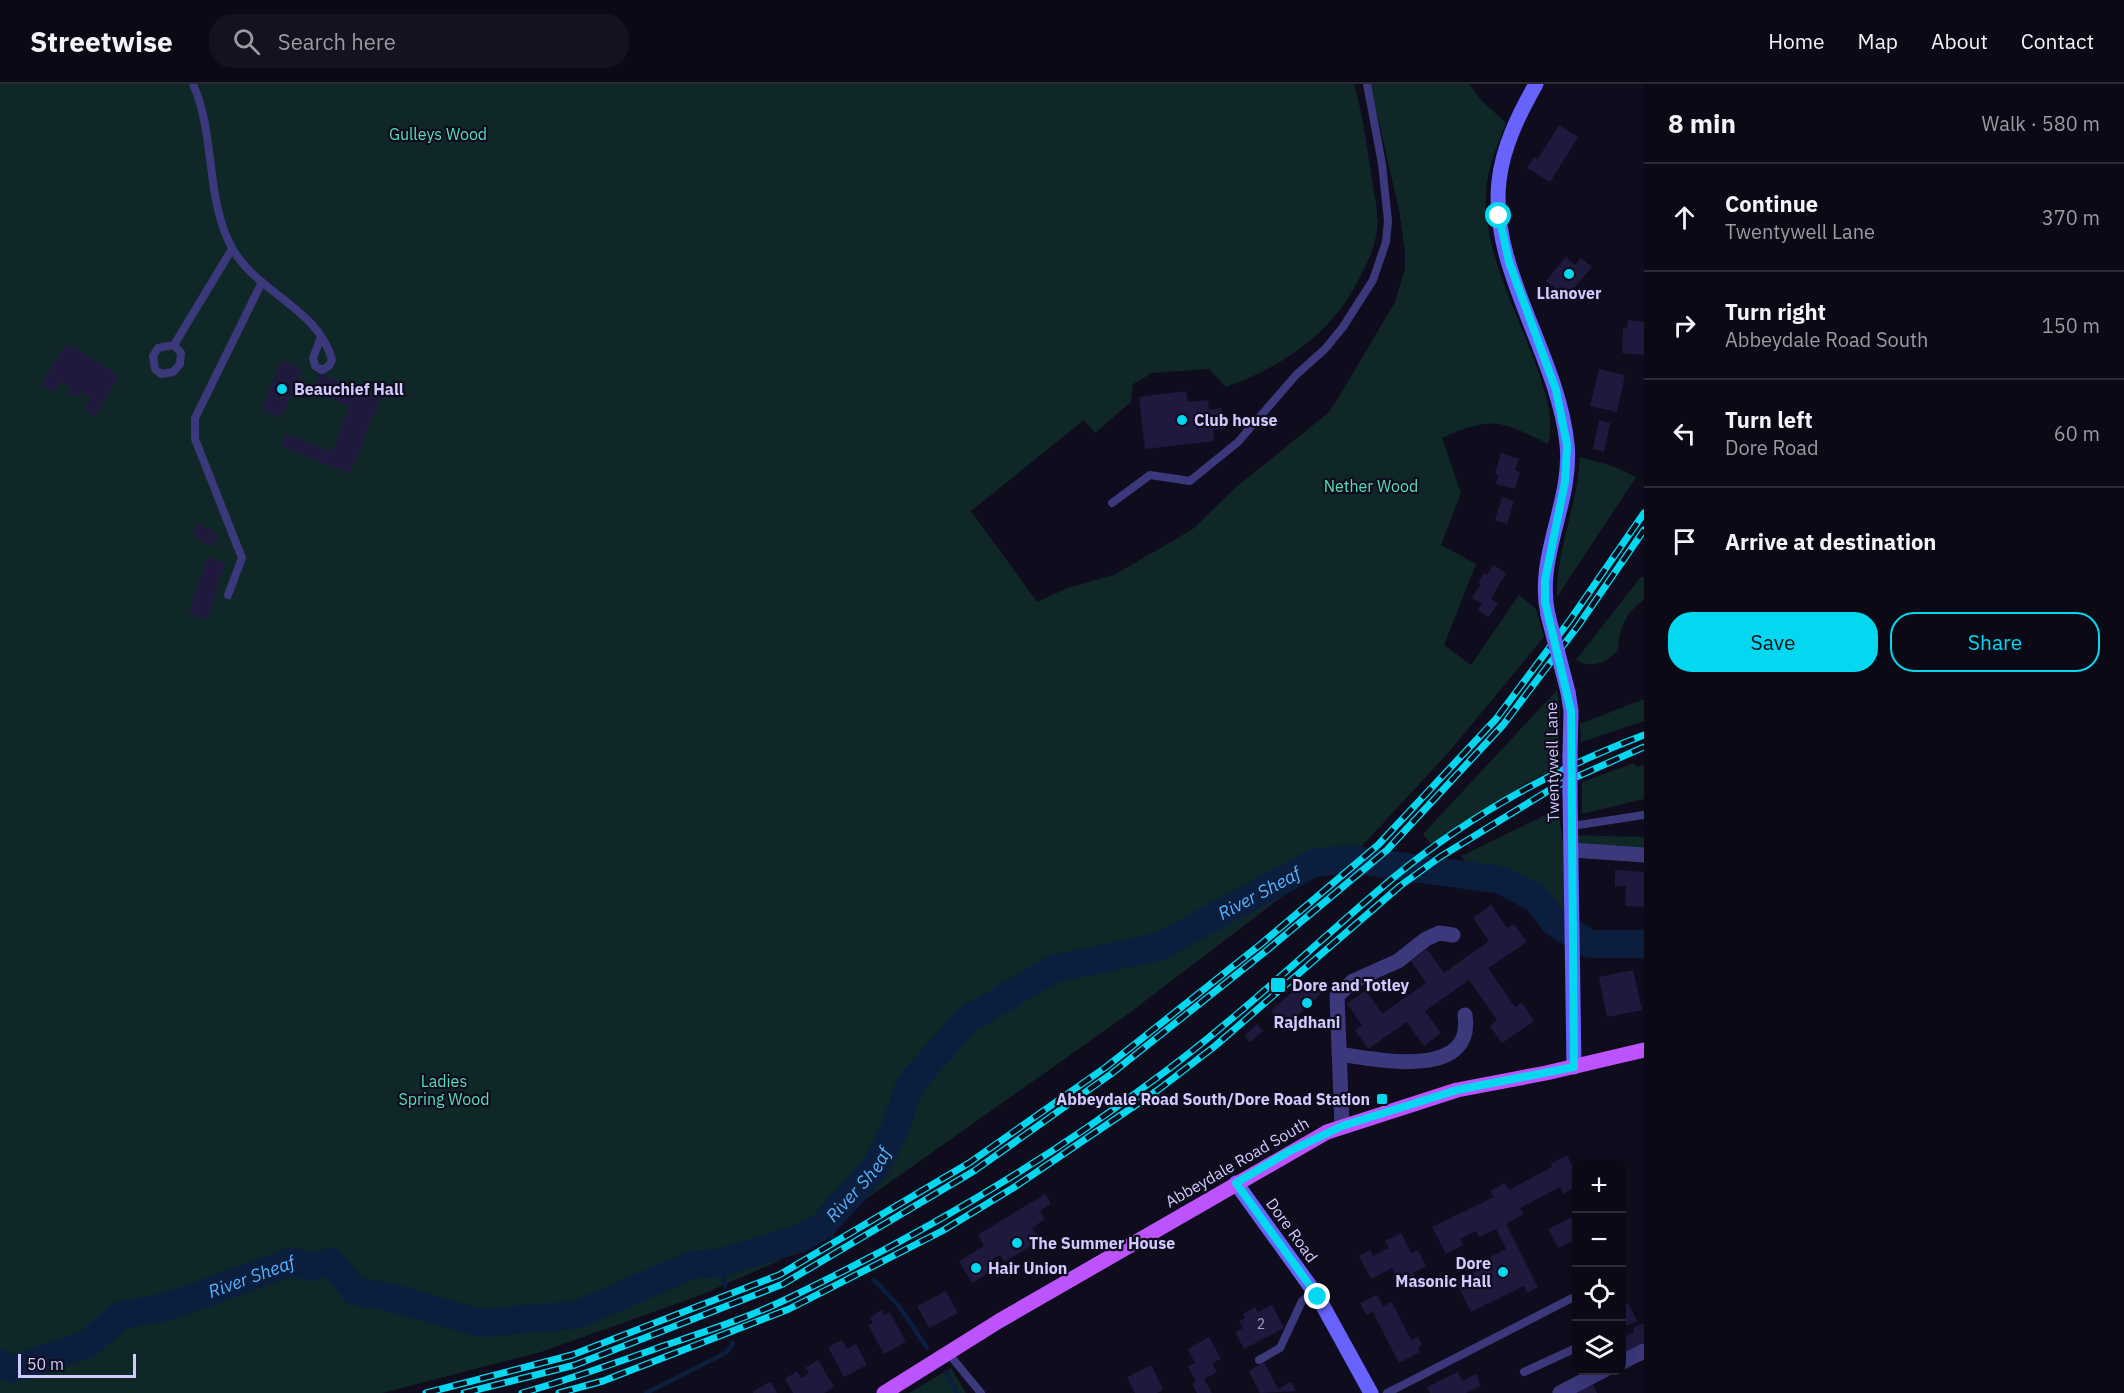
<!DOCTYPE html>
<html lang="en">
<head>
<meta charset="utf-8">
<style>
  body { margin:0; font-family:"IBM Plex Sans",sans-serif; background:#14121f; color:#f1f3f6 }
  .controls { position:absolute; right:18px; bottom:18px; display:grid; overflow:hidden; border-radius:12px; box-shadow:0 6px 24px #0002 }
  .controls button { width:54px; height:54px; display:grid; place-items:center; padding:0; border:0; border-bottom:2px solid #2b2a35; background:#0b0916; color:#f1f3f6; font:30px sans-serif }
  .scale { position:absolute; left:18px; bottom:15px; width:118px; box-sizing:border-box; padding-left:6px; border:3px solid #d0cafe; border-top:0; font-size:16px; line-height:21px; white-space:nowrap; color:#d0cafe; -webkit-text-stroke:4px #0f0c1e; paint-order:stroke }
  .stop { position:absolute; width:18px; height:18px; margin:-14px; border:4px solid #04d8f0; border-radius:50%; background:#fff }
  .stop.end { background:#04d8f0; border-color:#fff; box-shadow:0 2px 6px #0008 }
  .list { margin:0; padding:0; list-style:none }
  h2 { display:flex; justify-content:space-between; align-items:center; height:78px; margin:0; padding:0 24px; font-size:26px }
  h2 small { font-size:20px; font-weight:400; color:#9a9aa1 }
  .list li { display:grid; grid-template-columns:39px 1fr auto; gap:18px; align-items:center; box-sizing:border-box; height:108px; padding:0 24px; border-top:2px solid #2b2a35 }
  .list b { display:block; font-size:22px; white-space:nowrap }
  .list p { margin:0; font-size:20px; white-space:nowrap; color:#9a9aa1 }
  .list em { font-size:20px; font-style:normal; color:#9a9aa1 }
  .actions { display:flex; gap:12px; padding:18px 24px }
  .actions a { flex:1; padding:14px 0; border:2px solid #04d8f0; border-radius:24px; text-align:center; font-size:21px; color:#04d8f0 }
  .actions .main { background:#04d8f0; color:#111 }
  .icon { flex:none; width:33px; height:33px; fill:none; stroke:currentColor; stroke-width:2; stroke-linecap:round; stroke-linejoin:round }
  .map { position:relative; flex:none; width:1644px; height:1309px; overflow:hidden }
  header { display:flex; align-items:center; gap:36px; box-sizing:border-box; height:84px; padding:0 30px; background:#0b0916; border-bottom:2px solid #2b2a35 }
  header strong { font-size:28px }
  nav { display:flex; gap:33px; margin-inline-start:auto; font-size:21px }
  .search { width:420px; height:54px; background:#14121f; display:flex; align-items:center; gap:15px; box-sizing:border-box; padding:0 21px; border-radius:24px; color:#9a9aa1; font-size:22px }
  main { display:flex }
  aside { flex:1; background:#0b0916 }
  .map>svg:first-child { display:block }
  .green { fill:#0f2827 }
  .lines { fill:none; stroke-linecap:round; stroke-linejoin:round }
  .stream { stroke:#0b1e3e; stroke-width:4.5 }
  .river { stroke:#0b1e3e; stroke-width:28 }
  .building { fill:#20193e }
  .lane { stroke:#3b387c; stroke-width:8 }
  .street { stroke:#3b387c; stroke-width:15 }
  .secondary { stroke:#6763fc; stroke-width:15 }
  .primary { stroke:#bd53fc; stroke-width:15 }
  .rail-casing { stroke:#04d8f0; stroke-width:7 }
  .rail { stroke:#0f0c1e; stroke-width:4.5; stroke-dasharray:14; stroke-linecap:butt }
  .secondary-bridge { stroke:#6763fc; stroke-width:15 }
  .route { stroke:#04d8f0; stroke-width:8 }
  .poi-dot { fill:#04d8f0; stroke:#0f0c1e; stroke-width:2 }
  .labels { text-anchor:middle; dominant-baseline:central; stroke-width:4.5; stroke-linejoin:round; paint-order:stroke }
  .number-label { font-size:14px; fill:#a49ece }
  .park-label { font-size:16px; fill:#58dcbb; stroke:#0f0c1e }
  .poi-label { font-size:16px; font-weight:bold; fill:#d0cafe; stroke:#0f0c1e; text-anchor:start }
  .street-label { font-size:16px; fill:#d0cafe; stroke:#0f0c1e }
  .water-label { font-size:18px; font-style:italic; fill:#5ab1fc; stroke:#0f0c1e }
</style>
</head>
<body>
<header>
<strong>Streetwise</strong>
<div class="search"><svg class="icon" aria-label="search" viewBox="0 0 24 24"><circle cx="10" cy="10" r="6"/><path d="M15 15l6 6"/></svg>Search here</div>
<nav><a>Home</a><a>Map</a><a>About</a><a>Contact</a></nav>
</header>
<main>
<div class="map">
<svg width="1644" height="1309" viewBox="0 0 1644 1309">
  <rect width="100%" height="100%" fill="#0f0c1e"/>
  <!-- green -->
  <g class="green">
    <path d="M0,0H1354C1363,31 1367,63 1372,95C1374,111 1379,129 1377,145C1375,164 1367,180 1358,197C1329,252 1283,282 1226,303L1209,285L1152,289L1133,300L1131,318L1095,349L1084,336L971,427L1037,518L1070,503L1114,491L1193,445L1235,404L1328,329L1340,311L1395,218L1405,184V166L1399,126L1370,0H1469L1482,17L1506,39C1497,62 1487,84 1486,109C1483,169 1518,229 1537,284C1545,307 1555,336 1548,360C1500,336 1492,332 1442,354L1461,409L1441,461L1476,480L1444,561L1471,581L1519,511L1536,525L1544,553L1448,669L1358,766L1301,798L1128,930L852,1125L828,1149L776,1178L701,1211L541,1268L382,1309H0Z"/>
    <path d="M1580,373L1612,382L1636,393L1557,513C1556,465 1578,421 1580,373Z"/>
    <path d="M1641,493H1644V515C1626,529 1619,544 1618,566C1607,579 1591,585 1576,576Z"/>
    <path d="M1557,606L1560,625L1558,684L1526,699L1432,761L1423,750Z"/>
    <path d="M1644,615V637L1581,658L1580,640Z"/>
    <path d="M1634,679L1636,683L1644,681V715L1582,730V698Z"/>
    <path d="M1558,725L1563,758L1567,838L1555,839C1531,807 1515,798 1475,793L1461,772Z"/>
    <path d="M1572,751L1644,753V775L1572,766Z"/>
    <path d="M951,1284L966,1309H909Z"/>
  </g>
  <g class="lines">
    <!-- stream -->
    <g class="stream">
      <path d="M822,1142L834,1155"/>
      <path d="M720,1179L725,1202"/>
      <path d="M874,1196L899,1222L927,1264"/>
      <path d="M946,1288L957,1309"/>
      <path d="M646,1309L727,1268L733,1259"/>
    </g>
    <!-- river -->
    <path class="river" id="s1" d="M0,1280L14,1285L87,1260L121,1231L167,1223L293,1177L309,1183L331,1178L355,1207L389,1213L480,1239L576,1231L692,1181L720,1179L801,1154L822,1142L875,1084L895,1045L910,1000L967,936L1053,885L1158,863L1314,779L1348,775L1501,796L1537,815L1555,839L1590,860H1644"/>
  </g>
  <!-- building -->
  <g class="building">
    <path d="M1559,41L1578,53L1550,98L1527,84L1534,73L1538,75Z"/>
    <path d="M1566,173L1575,181L1581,174L1592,183L1566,213L1546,197Z"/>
    <path d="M1628,236L1644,238V271L1622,269L1623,244H1627Z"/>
    <path d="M66,259L119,291L95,332L84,326L90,314L80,308L77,314L66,308L70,302L61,297L54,308L41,301Z"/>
    <path d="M282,276L302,285L281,334L261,326Z"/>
    <path d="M1599,285L1625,291L1617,328L1590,322Z"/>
    <path d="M320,290L380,314L350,390L280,362L285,349L332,368L350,322L313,307Z"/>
    <path d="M1186,307L1188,318L1208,316L1209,326L1221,324L1224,345L1213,346L1214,357L1145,365L1139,313Z"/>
    <path d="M1599,336L1610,339L1604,368L1593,365Z"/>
    <path d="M1501,369L1519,375L1515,386L1520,388L1515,405L1496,400L1498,391L1495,390Z"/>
    <path d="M1502,413L1514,417L1507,440L1495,436Z"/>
    <path d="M199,439L219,451L212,463L192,450Z"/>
    <path d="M207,473L225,479L207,535L189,529Z"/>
    <path d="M1493,481L1506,489L1491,515L1498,519L1489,533L1478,527L1482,520L1472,514L1481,500L1478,498L1484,489L1487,491Z"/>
    <path d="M1615,786L1644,788V823L1625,822L1626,802H1615Z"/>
    <path d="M1491,821L1507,844L1514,840L1527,858L1488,884L1515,923L1522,919L1534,937L1502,959L1490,942L1497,936L1469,896L1425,927L1441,949L1424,962L1407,938L1368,965L1355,946L1362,941L1347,920L1366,906L1382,930L1426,899L1411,877L1427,865L1444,889L1489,857L1473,834Z"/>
    <path d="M1633,886L1642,926L1607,933L1599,893Z"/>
    <path d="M1310,896L1322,909L1285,943L1271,927L1302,899L1304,902Z"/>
    <path d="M1257,940L1263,947L1250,958L1244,952Z"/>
    <path d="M1567,1071L1576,1089V1102L1563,1110L1560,1103L1520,1124L1524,1130L1506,1140L1538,1203L1527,1209L1524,1202L1471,1228L1456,1197L1493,1179L1490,1173L1506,1165L1496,1145L1479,1153L1476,1147L1460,1155L1463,1161L1446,1170L1432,1143L1494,1113L1490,1107L1505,1099L1509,1106L1552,1083L1551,1080Z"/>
    <path d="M1045,1110L1051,1120L1040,1127L1045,1135L1032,1144L1040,1156L1005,1178L1000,1171L988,1178L993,1186L972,1199L959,1177L984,1162L978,1151Z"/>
    <path d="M1576,1131V1155L1558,1164L1548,1145Z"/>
    <path d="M1401,1149L1411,1169L1418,1166L1426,1182L1413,1189L1415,1192L1400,1200L1392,1184L1371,1195L1359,1172L1370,1166L1373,1172L1389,1164L1385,1157Z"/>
    <path d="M946,1207L958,1229L929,1244L917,1222Z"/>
    <path d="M1377,1211L1383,1222L1392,1218L1411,1256L1418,1253L1422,1261L1418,1263L1420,1268L1399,1279L1373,1228L1366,1231L1360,1219Z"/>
    <path d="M1628,1219L1637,1237L1622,1244V1222Z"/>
    <path d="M1272,1221L1284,1244L1244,1265L1235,1248L1243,1244L1239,1237L1245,1234L1243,1230L1255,1223L1258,1228Z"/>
    <path d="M882,1226L884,1231L890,1228L906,1258L884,1270L868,1241L873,1239L870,1233Z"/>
    <path d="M1644,1239V1261L1623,1270L1622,1254L1634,1248L1633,1244Z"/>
    <path d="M1209,1253L1221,1275L1212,1279L1217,1288L1204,1295L1212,1309H1197L1192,1300L1196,1298L1188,1282L1195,1279L1188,1265Z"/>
    <path d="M842,1256L847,1265L856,1260L867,1281L844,1293L828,1263Z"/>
    <path d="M818,1276L834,1303L824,1309H793L785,1295L797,1287L801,1294L809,1289L805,1284Z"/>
    <path d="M1264,1278L1278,1305L1291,1298L1296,1307L1260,1309L1249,1287Z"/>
    <path d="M1151,1281L1163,1305L1157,1309H1135L1127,1293Z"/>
    <path d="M1458,1288L1462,1297L1476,1290L1481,1302L1466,1309H1430L1427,1303Z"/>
    <path d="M771,1298L777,1309H753V1307Z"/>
    <path d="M1593,1300L1597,1309H1572Z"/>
  </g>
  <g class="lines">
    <!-- lane -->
    <g class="lane">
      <path d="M193,0C216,52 205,114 232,164C256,208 319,225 332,276L329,282L322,286L315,282L313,274L321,253"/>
      <path d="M174,261L158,264L153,272L155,285L161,290L173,288L180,280L181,269L174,261L232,165"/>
      <path d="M1112,419L1150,391L1190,397L1238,358L1296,291L1325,265L1343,243L1373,196L1386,158L1388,137L1382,80L1367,0"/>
      <path d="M228,511L242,474L195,355V334L262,198"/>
      <path d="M1572,742L1644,731"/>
      <path d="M948,1269L981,1309"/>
      <path d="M1259,1276L1280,1264L1302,1217L1314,1208"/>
      <path d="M1524,1288L1576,1264"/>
      <path d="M1387,1309L1576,1212"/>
    </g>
    <!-- street -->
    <g class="street">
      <path d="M1572,766L1644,771"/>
      <path d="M1339,970C1377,976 1475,996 1465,931"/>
      <path d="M1342,1042L1337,912L1353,897L1398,877L1426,855L1439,849L1453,851"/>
      <path d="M1622,1278L1644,1267"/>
      <path d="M1560,1309L1604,1286"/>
    </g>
    <!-- secondary -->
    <g class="secondary">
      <path d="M1536,0C1519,30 1503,62 1499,97C1489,185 1558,271 1567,360C1573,418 1535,472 1548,531"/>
      <path d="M1568,608L1571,627L1570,672"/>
      <path d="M1570,708L1574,983"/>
      <path d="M1236,1099L1318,1213L1371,1309"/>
    </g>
    <!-- primary -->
    <path class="primary" d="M884,1309L999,1237L1327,1048L1457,1006L1546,989L1644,966"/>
    <defs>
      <g id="rail">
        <path d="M426,1309L572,1271L779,1191L969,1079L1106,983L1261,860L1378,761L1496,635L1570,536L1644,429"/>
        <path d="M464,1309L575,1281L783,1200L974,1087L1111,990L1266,867L1387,766L1503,641L1578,542L1644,446"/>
        <path d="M522,1309C571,1295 618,1278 666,1261C707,1247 750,1233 789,1214C916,1153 1038,1082 1151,998C1237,936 1312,862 1393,794C1467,733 1554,685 1644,651"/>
        <path d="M559,1309L603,1297L789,1225L942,1147L1013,1104L1158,1006L1215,962L1400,802L1440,773L1556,702L1644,663"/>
      </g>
    </defs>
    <!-- rail casing -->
    <use href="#rail" class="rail-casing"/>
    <!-- rail -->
    <use href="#rail" class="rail"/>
    <!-- secondary-bridge -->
    <g class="secondary-bridge">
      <path d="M1548,531L1568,608"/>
      <path d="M1570,672V708"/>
    </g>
  </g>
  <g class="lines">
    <!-- route -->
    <path class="route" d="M1318,1213L1236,1099L1288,1068L1342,1042L1457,1006L1574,983L1571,627L1545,518V496L1565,398L1567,361L1556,306L1509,178L1499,132"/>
  </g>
  <!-- markers -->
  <g class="poi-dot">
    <circle cx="1569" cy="190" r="6"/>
    <circle cx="282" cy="305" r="6"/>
    <circle cx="1182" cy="336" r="6"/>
    <rect x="1270" y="893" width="16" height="16" rx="3"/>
    <circle cx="1307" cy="919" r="6"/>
    <rect x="1376" y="1009" width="12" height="12" rx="3"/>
    <circle cx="1017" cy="1159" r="6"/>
    <circle cx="976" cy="1184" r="6"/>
    <circle cx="1503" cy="1188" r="6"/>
  </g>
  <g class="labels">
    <!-- number labels -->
    <g class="number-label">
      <text x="1261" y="1240">2</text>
    </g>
    <!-- park labels -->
    <g class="park-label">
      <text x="438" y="50">Gulleys Wood</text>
      <text x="1371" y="402">Nether Wood</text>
      <text x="444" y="997">Ladies<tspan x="444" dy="18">Spring Wood</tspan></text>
    </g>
    <!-- poi labels -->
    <g class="poi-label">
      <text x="1569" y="209" text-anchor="middle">Llanover</text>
      <text x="294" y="305">Beauchief Hall</text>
      <text x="1194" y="336">Club house</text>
      <text x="1292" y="901">Dore and Totley</text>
      <text x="1307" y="938" text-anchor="middle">Rajdhani</text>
      <text x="1370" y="1015" text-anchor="end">Abbeydale Road South/Dore Road Station</text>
      <text x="1029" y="1159">The Summer House</text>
      <text x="1491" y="1179" text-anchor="end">Dore<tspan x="1491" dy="18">Masonic Hall</tspan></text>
      <text x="988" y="1184">Hair Union</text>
    </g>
    <!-- street labels -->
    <g class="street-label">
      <text transform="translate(1552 678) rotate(-91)">Twentywell Lane</text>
      <text transform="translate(1237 1078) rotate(-30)">Abbeydale Road South</text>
      <text transform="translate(1292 1146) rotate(54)">Dore Road</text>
    </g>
    <!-- water labels -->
    <g class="water-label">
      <text stroke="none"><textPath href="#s1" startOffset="1461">River Sheaf</textPath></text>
      <text stroke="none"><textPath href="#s1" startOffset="939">River Sheaf</textPath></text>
      <text stroke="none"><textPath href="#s1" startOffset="273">River Sheaf</textPath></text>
    </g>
  </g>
</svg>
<div class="controls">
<button>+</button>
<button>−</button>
<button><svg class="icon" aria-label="locate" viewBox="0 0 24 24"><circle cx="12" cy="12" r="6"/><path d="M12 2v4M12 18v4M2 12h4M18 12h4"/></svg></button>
<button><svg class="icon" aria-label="layers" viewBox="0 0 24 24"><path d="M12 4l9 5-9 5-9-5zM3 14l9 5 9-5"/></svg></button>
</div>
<div class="scale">50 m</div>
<div class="stop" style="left:1499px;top:132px"></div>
<div class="stop end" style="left:1318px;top:1213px"></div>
</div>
<aside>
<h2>8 min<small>Walk · 580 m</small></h2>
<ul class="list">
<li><svg class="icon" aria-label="ahead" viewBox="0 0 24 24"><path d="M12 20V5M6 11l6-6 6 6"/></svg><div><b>Continue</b><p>Twentywell Lane</p></div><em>370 m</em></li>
<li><svg class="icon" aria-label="right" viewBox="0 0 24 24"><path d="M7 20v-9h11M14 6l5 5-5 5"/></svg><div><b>Turn right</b><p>Abbeydale Road South</p></div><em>150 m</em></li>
<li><svg class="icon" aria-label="left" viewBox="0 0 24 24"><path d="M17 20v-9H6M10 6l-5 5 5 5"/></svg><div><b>Turn left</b><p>Dore Road</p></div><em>60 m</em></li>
<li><svg class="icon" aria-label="arrive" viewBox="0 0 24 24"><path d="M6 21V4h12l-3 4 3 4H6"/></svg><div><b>Arrive at destination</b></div></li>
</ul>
<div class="actions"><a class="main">Save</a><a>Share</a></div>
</aside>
</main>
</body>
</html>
